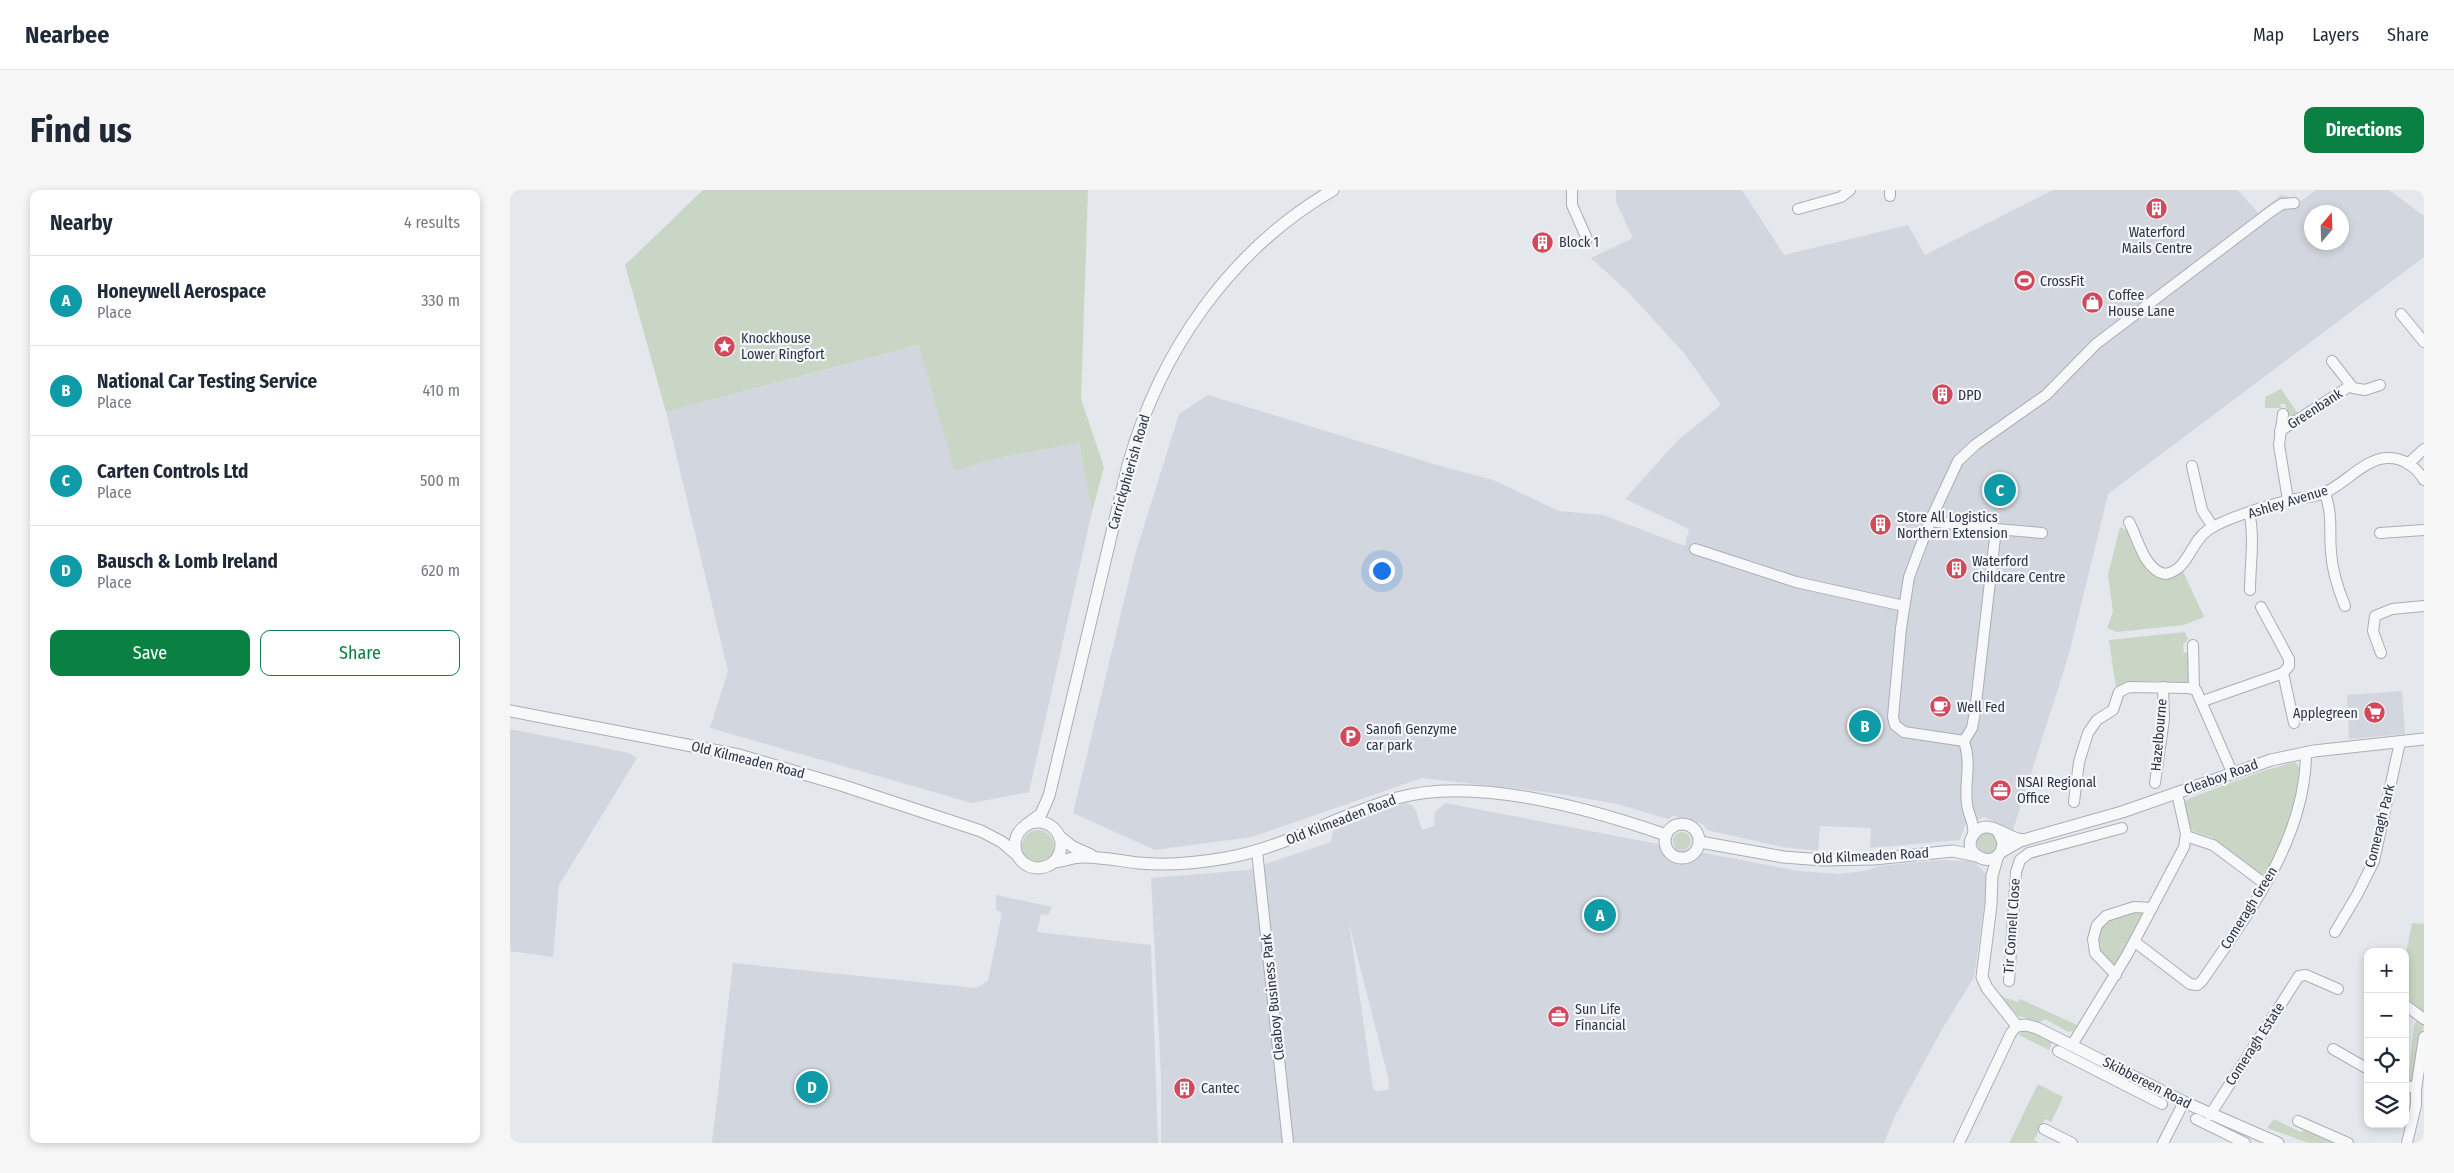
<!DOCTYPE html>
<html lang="en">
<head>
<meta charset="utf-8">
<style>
  body { margin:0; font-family:"Fira Sans Condensed",sans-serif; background:#f6f6f7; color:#1f2937 }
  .controls { position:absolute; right:15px; bottom:15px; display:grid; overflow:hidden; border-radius:10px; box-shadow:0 2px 8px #0003 }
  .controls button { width:45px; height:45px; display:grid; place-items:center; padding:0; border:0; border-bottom:1px solid #e0e1e3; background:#fff; color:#1f2937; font:25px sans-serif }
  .compass { position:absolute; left:1794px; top:15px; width:45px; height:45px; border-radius:50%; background:#fff; box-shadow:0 2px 8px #0003; rotate:19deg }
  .you { position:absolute; left:871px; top:380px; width:18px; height:18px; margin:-12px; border:4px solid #fff; border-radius:50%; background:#1a73e8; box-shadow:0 0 0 8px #1a73e833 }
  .badge { display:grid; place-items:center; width:32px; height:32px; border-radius:50%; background:#0b8043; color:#fff; font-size:16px; font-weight:700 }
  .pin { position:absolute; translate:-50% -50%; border:2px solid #fff; box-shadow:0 1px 5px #0006 }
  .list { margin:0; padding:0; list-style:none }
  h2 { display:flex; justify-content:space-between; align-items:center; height:65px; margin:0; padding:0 20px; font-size:21px }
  h2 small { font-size:16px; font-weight:400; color:#747a83 }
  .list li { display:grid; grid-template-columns:32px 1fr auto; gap:15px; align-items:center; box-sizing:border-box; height:90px; padding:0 20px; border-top:1px solid #e0e1e3 }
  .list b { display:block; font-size:19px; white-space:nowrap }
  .list p { margin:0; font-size:16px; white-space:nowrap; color:#747a83 }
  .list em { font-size:16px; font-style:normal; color:#747a83 }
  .actions { display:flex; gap:10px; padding:15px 20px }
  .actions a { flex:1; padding:11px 0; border:1px solid #0b8043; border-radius:10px; text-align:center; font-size:18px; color:#0b8043 }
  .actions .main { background:#0b8043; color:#fff }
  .icon { flex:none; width:28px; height:28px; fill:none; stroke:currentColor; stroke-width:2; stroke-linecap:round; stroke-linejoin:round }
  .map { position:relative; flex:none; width:1914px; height:953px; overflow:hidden; border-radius:10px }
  header { display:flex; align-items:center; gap:30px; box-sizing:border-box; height:70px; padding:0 25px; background:#fff; border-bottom:1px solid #e0e1e3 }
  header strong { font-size:24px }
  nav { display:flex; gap:28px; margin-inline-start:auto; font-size:18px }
  .intro { display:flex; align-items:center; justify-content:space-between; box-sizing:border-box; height:120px; padding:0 30px }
  h1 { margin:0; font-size:35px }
  .button { padding:12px 22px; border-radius:10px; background:#0b8043; color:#fff; font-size:18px; font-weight:700 }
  main { display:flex; gap:30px; padding:0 30px }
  aside { flex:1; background:#fff; border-radius:10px; box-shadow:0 2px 8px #0003 }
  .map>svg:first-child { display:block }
  .built { fill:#d2d6de; fill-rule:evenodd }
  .grass { fill:#c9d6c5 }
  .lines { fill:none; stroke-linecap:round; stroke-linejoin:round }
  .minor-casing { stroke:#a9aeb7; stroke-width:12 }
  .tertiary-casing { stroke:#a9aeb7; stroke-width:13 }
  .minor { stroke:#f7f8fa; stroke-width:10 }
  .tertiary { stroke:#f7f8fa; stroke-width:11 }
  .labels { text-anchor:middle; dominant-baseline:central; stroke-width:4.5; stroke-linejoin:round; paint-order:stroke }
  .poi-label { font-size:14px; fill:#2b3445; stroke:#f4f6f9; text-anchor:start }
  .street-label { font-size:14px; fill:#2b3445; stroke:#f4f6f9 }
</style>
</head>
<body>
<header>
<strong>Nearbee</strong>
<nav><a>Map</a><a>Layers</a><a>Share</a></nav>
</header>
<div class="intro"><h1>Find us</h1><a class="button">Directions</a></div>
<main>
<aside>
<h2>Nearby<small>4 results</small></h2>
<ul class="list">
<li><span class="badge" style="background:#0f9aa8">A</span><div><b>Honeywell Aerospace</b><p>Place</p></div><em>330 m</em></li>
<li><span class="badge" style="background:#0f9aa8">B</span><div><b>National Car Testing Service</b><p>Place</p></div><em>410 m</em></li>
<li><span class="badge" style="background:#0f9aa8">C</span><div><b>Carten Controls Ltd</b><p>Place</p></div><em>500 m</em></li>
<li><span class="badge" style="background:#0f9aa8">D</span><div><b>Bausch &amp; Lomb Ireland</b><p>Place</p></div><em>620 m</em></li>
</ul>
<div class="actions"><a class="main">Save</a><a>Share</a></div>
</aside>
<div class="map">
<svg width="1914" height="953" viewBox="0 0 1914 953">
  <rect width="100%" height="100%" fill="#e4e7ec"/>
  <!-- built -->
  <g class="built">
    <path d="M1106,0H1232L1274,65L1398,35L1415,65L1543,0H1728L1748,23L1771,5L1791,11L1806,0H1879L1914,26V67L1598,304L1559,464L1503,640L1474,627L1455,635L1450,650L1360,658L1361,638L1310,636L1308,661L1272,657L1197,640L1193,634L1163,626L1158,629L1107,614L1050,604L912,588L742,647L645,660L563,623L625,365L669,224L698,205L927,275L983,290L1049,321L1093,325L1175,356L1179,339L1115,309L1166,252L1211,215L1174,163L1118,102L1081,68L1123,48L1106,12ZM1802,22H1832V52H1802Z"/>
    <path d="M410,155L444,281L489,268L569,253L582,322L519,602L462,613L200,538L218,481L156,222Z"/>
    <path d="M1892,501L1895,544L1839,549L1837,505Z"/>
    <path d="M0,539L119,563L127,568L49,695L43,767L0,761Z"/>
    <path d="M896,613L902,615L906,621L912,640L924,636L925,622L935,613L1288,681L1328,684L1355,681L1369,676L1430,670L1464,671L1476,684L1477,696L1464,787L1431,841L1384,928L1374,953H651V887L641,688L738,680L821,652L823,640L870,621ZM839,733L878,887L879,900L866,901L863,898Z"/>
    <path d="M486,705L542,717L538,725L531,724L527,742L641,755L648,953H202L223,773L466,798L478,791L492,723L486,720Z"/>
  </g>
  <!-- grass -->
  <g class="grass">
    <path d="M193,0H578L571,209L594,277L582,322L569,253L489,268L444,281L409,155L156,222L115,75Z"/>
    <path d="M1771,199L1789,225L1783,228L1780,227L1775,214H1770L1771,218H1755V207Z"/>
    <path d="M1610,337L1624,344L1632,369L1649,388L1660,387L1672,379L1694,427L1674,435L1607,442L1597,438L1603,422L1598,385Z"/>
    <path d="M1675,442L1678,449L1673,456L1674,462L1681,465L1680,494H1651L1650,491H1624V493L1606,497L1599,450Z"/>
    <path d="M1785,572C1789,576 1792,580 1792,586C1792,608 1770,669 1754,685L1748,684L1702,647L1684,642L1679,637L1674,612L1680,608L1756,580Z"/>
    <circle cx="528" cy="656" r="16"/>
    <circle cx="1172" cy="651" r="9"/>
    <circle cx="1477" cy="653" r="10"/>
    <path d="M1627,721H1632L1635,724L1605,778L1588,760L1587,751L1591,736L1597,730Z"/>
    <path d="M1902,733L1914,734V824L1895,811V769Z"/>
    <path d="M1487,801L1495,808L1508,812L1510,809L1567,835L1563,841L1558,842L1535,829L1530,832L1508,826Z"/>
    <path d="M1908,828L1914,836L1909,854L1905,891L1898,892L1904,836Z"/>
    <path d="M1514,839H1517L1543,850L1539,860L1509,845Z"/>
    <path d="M1528,894L1553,907L1541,932L1535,929L1524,950L1529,953H1499Z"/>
    <path d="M1764,929L1790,942L1798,939L1831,953H1799L1757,938Z"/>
  </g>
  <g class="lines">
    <defs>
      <g id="minor">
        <path d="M1062,0V15L1077,49"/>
        <path d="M1380,0V6"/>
        <path d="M1288,19L1331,7L1340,0"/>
        <path d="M1891,124L1914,152"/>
        <path d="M1822,171L1843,198L1855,200L1870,195"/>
        <path d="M1773,224L1769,255L1778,310"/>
        <path d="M1770,241L1840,196"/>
        <path d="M1898,274L1914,259"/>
        <path d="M1682,276L1692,320L1703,337"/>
        <path d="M1815,303C1823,327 1819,338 1821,362C1822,380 1828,399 1835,416"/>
        <path d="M1739,323C1745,344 1740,377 1740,400"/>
        <path d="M1420,331L1486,339L1465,522L1462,538L1454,551"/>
        <path d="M1619,332C1628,348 1634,380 1655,384C1679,380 1680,352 1698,340C1716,328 1759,315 1781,310C1792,307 1804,308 1814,303C1835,294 1854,269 1877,268C1893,267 1906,277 1914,290"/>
        <path d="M1486,339L1532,343"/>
        <path d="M1870,343L1914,340"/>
        <path d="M1185,359L1286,392L1394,416"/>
        <path d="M1751,417L1779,469V476L1773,483L1784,533"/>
        <path d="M1683,455L1684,499"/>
        <path d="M1871,463L1863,441L1865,426L1882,419L1914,416"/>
        <path d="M1693,511L1773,483"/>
        <path d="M1645,593L1654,529L1653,497"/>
        <path d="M1564,612L1569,572L1578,543L1587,530L1603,520L1609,502L1619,497L1678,498L1686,500L1722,582"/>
        <path d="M1463,644C1465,633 1458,625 1457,614C1454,592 1462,575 1454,551L1394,542L1385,535L1383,527L1391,438L1399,387L1420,331L1448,271L1465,255L1536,205L1586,154L1760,22L1772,14L1784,13"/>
        <path d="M1676,646L1703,655L1755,694"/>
        <path d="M747,661L778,953"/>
        <path d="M1825,742L1847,705L1864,671L1890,552"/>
        <path d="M1625,752L1680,794L1687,795L1692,791C1739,722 1796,649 1796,562"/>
        <path d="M1606,785L1585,763L1583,749L1587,735L1596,726L1624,717L1642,718"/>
        <path d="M1499,791L1506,682L1510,670L1519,663L1612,638"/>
        <path d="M1895,815L1914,829"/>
        <path d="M1562,855L1617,765L1674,657L1676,644L1667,603"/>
        <path d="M1823,859L1858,879"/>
        <path d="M1548,861L1652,914"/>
        <path d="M1895,895L1906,899"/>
        <path d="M1700,925L1789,786L1796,785L1828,799"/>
        <path d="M1686,929L1735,953"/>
        <path d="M1788,931L1838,953"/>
        <path d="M1534,939L1562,953"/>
        <path d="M1449,953L1501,843L1507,836"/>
        <path d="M1653,953L1674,912"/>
        <path d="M1897,953L1906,915V899L1914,847"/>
      </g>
      <g id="tertiary">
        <path d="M0,521L229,565L331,595L471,641L492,652L506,664"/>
        <circle cx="528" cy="655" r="23"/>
        <circle cx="1172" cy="651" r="17"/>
        <path d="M516,635L531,624L539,606L618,275C650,161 720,60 823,0"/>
        <path d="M1488,641L1493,652C1492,684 1447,666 1464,644C1467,639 1472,637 1477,637C1487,637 1500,649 1514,650"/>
        <path d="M549,646L563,657L581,665"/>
        <path d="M1190,652L1273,667L1313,670L1364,669L1443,661L1467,666"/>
        <path d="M1491,662L1510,651L1612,622L1761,570L1804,561L1914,549"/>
        <path d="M1488,665L1482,686L1481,715L1472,787L1477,798L1507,836L1516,835L1527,838L1674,912L1768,953"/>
        <path d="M544,672C554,671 563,667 573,667C592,667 611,671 629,673C658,676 687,673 716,668C776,657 828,625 887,608C965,586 1081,619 1156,645"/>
      </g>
    </defs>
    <!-- minor casing -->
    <use href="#minor" class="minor-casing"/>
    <!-- tertiary casing -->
    <use href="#tertiary" class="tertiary-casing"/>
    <!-- minor -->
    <use href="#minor" class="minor"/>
    <!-- tertiary -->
    <use href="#tertiary" class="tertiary"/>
  </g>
  <!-- icons -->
  <defs>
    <symbol id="building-disc" viewBox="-11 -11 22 22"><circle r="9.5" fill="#d1495b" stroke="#f4f6f9"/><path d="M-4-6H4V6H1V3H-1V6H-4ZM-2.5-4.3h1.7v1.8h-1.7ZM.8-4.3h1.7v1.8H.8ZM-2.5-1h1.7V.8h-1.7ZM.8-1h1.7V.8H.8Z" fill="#fff"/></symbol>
    <symbol id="stadium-disc" viewBox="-11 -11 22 22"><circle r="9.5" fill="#d1495b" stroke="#f4f6f9"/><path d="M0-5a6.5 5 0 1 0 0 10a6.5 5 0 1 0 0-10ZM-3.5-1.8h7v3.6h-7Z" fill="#fff"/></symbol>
    <symbol id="shop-disc" viewBox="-11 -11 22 22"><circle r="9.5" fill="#d1495b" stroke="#f4f6f9"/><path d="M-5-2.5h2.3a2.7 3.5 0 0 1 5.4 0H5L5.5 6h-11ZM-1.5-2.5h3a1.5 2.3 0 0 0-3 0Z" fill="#fff"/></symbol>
    <symbol id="sight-disc" viewBox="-11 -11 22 22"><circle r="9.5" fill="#d1495b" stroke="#f4f6f9"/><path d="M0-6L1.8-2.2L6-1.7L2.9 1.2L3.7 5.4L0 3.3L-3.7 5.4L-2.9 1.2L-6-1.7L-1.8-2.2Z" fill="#fff"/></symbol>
    <symbol id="cafe-disc" viewBox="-11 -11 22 22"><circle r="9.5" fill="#d1495b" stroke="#f4f6f9"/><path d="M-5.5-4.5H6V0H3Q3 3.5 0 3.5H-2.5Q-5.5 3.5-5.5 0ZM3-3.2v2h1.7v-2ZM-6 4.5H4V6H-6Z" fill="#fff"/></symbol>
    <symbol id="supermarket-disc" viewBox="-11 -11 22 22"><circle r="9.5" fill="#d1495b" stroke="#f4f6f9"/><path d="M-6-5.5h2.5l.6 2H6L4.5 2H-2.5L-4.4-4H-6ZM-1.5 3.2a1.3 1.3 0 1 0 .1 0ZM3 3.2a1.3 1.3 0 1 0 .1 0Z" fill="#fff"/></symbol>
    <symbol id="parking-disc" viewBox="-11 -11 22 22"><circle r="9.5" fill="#d1495b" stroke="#f4f6f9"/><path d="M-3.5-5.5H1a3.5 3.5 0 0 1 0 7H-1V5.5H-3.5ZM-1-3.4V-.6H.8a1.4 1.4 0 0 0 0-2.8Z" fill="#fff"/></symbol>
    <symbol id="office-disc" viewBox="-11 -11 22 22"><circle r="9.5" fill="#d1495b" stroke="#f4f6f9"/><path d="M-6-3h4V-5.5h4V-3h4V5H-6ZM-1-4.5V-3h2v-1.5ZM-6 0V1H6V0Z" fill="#fff"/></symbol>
  </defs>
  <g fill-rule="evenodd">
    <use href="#building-disc" x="1634" y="6" width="25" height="25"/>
    <use href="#building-disc" x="1020" y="40" width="25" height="25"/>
    <use href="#stadium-disc" x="1502" y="78" width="25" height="25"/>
    <use href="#shop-disc" x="1570" y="100" width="25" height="25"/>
    <use href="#sight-disc" x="202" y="144" width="25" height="25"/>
    <use href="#building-disc" x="1420" y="192" width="25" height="25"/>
    <use href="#building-disc" x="1358" y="322" width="25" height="25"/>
    <use href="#building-disc" x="1434" y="366" width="25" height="25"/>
    <use href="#cafe-disc" x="1418" y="504" width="25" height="25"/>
    <use href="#supermarket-disc" x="1852" y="510" width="25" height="25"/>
    <use href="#parking-disc" x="828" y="534" width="25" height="25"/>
    <use href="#office-disc" x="1478" y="588" width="25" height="25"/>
    <use href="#office-disc" x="1036" y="814" width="25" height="25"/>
    <use href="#building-disc" x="662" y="886" width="25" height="25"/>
  </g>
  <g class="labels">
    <!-- poi labels -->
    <g class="poi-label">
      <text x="1647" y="42" text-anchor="middle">Waterford<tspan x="1647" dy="16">Mails Centre</tspan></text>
      <text x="1049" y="52">Block 1</text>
      <text x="1530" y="91">CrossFit</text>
      <text x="1598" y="105">Coffee<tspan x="1598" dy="16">House Lane</tspan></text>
      <text x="231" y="148">Knockhouse<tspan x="231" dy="16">Lower Ringfort</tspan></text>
      <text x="1448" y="205">DPD</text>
      <text x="1387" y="327">Store All Logistics<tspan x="1387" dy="16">Northern Extension</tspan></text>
      <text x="1462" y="371">Waterford<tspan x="1462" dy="16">Childcare Centre</tspan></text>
      <text x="1447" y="517">Well Fed</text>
      <text x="1848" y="523" text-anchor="end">Applegreen</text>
      <text x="856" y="539">Sanofi Genzyme<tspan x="856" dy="16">car park</tspan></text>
      <text x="1507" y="592">NSAI Regional<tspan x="1507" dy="16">Office</tspan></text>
      <text x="1065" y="819">Sun Life<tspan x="1065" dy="16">Financial</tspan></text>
      <text x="691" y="898">Cantec</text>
    </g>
    <!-- street labels -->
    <g class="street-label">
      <text transform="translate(1805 219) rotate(-33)">Greenbank</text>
      <text transform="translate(619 282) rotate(-74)">Carrickphierish Road</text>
      <text transform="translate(1778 312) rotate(-17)">Ashley Avenue</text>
      <text transform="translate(1649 545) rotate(-85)">Hazelbourne</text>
      <text transform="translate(238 570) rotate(14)">Old Kilmeaden Road</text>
      <text transform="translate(1711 587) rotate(-20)">Cleaboy Road</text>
      <text transform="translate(831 630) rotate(-21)">Old Kilmeaden Road</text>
      <text transform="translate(1870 636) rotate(-76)">Comeragh Park</text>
      <text transform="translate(1361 666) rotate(-3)">Old Kilmeaden Road</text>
      <text transform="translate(1739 718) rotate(-58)">Comeragh Green</text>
      <text transform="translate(1502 736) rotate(-86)">Tir Connell Close</text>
      <text transform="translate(763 807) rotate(-96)">Cleaboy Business Park</text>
      <text transform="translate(1745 854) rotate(-57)">Comeragh Estate</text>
      <text transform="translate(1637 893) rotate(27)">Skibbereen Road</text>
    </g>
  </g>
</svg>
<div class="controls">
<button>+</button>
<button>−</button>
<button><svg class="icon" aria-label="locate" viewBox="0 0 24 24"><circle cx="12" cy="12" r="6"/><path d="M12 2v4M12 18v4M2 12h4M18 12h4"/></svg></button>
<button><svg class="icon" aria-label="layers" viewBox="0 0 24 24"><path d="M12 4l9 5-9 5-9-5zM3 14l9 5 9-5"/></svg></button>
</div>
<svg class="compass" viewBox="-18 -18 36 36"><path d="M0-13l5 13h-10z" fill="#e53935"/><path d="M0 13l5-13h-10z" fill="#747a83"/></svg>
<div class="you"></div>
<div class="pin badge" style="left:1090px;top:725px;background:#0f9aa8">A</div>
<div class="pin badge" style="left:1355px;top:536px;background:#0f9aa8">B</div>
<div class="pin badge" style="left:1490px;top:300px;background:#0f9aa8">C</div>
<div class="pin badge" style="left:302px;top:897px;background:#0f9aa8">D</div>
</div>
</main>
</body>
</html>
